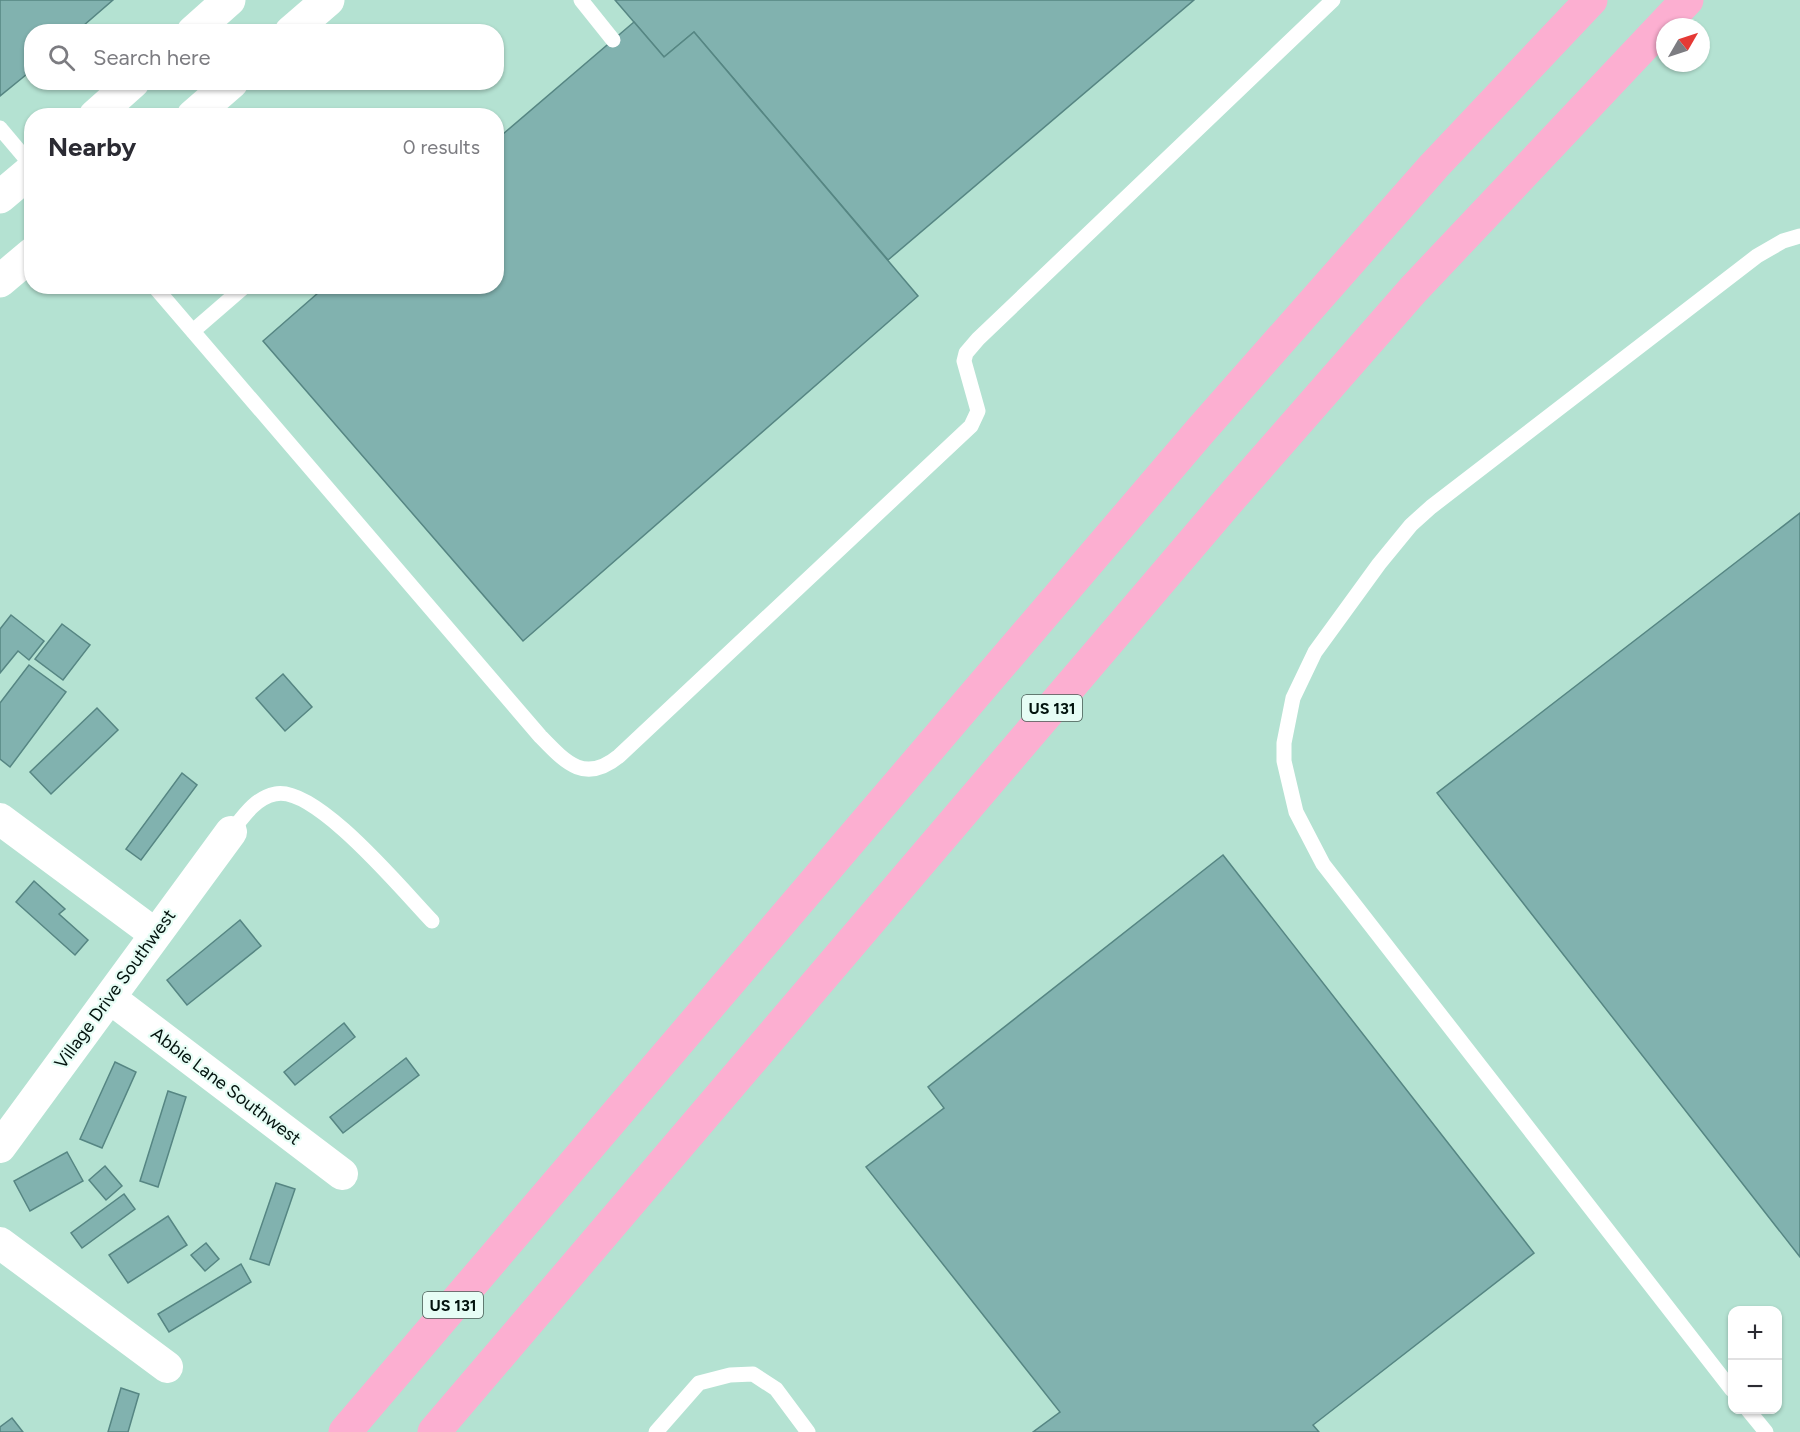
<!DOCTYPE html>
<html lang="en">
<head>
<meta charset="utf-8">
<style>
  body { margin:0; font-family:Figtree,sans-serif; background:#f7f7f7; color:#2b2b33 }
  .controls { position:absolute; right:18px; bottom:18px; display:grid; overflow:hidden; border-radius:12px; box-shadow:0 2px 4px #0004 }
  .controls button { width:54px; height:54px; display:grid; place-items:center; padding:0; border:0; border-bottom:2px solid #e1e1e2; background:#fff; color:#2b2b33; font:30px sans-serif }
  .compass { position:absolute; left:1656px; top:18px; width:54px; height:54px; border-radius:50%; background:#fff; box-shadow:0 2px 4px #0004; rotate:51deg }
  .list { margin:0; padding:0; list-style:none }
  h2 { display:flex; justify-content:space-between; align-items:center; height:78px; margin:0; padding:0 24px; font-size:26px }
  h2 small { font-size:20px; font-weight:400; color:#7c7c81 }
  .icon { flex:none; width:33px; height:33px; fill:none; stroke:currentColor; stroke-width:2; stroke-linecap:round; stroke-linejoin:round }
  .map { position:relative; flex:none; width:1800px; height:1432px; overflow:hidden }
  .search { position:absolute; background:#fff; box-shadow:0 2px 4px #0004; left:24px; top:24px; width:480px; height:66px; display:flex; align-items:center; gap:15px; box-sizing:border-box; padding:0 21px; border-radius:24px; color:#7c7c81; font-size:22px }
  .panel { position:absolute; background:#fff; box-shadow:0 2px 4px #0004; left:24px; top:108px; width:480px; height:186px; border-radius:24px }
  .map>svg:first-child { display:block }
  .building { fill:#81b2af; stroke:#568683; stroke-width:1.5 }
  .lines { fill:none; stroke-linecap:round; stroke-linejoin:round }
  .lane { stroke:#fff; stroke-width:15 }
  .street { stroke:#fff; stroke-width:32 }
  .secondary { stroke:#fff; stroke-width:33 }
  .highway { stroke:#fcafd1; stroke-width:33 }
  .labels { text-anchor:middle; dominant-baseline:central; stroke-width:4.5; stroke-linejoin:round; paint-order:stroke }
  .shield { fill:#e6fdf5; stroke:#475953; stroke-width:1.5 }
  .shield-label { font-size:16px; font-weight:bold; fill:#03130e }
  .street-label { font-size:18px; fill:#03130e; stroke:#e6fdf5 }
</style>
</head>
<body>
<div class="map">
<svg width="1800" height="1432" viewBox="0 0 1800 1432">
  <rect width="100%" height="100%" fill="#b4e2d2"/>
  <!-- building -->
  <g class="building">
    <path d="M0,0H113L76,32H32V70L0,96Z"/>
    <path d="M615,0H1194L888,260L694,32L664,57Z"/>
    <path d="M634,22L664,57L694,32L918,296L523,641L263,341L326,286H496V140Z"/>
    <path d="M1800,513V1257L1437,793Z"/>
    <path d="M11,615L44,641L29,660L18,651L0,673V629Z"/>
    <path d="M62,624L90,645L63,680L35,659Z"/>
    <path d="M29,665L66,692L10,767L0,759V703Z"/>
    <path d="M283,674L312,707L285,731L256,698Z"/>
    <path d="M97,708L118,730L51,794L30,772Z"/>
    <path d="M182,773L197,785L141,860L126,849Z"/>
    <path d="M1223,855L1534,1253L1313,1425L1319,1432H1033L1060,1412L866,1167L944,1108L928,1087Z"/>
    <path d="M34,881L65,909L59,914L88,940L75,955L16,902Z"/>
    <path d="M240,920L261,946L187,1005L167,980Z"/>
    <path d="M344,1023L355,1037L295,1085L284,1072Z"/>
    <path d="M406,1058L419,1075L343,1133L330,1117Z"/>
    <path d="M115,1062L136,1072L102,1148L80,1139Z"/>
    <path d="M168,1091L186,1097L158,1187L140,1181Z"/>
    <path d="M67,1152L83,1181L30,1211L14,1181Z"/>
    <path d="M105,1166L122,1186L106,1200L89,1180Z"/>
    <path d="M276,1183L295,1189L269,1265L250,1259Z"/>
    <path d="M124,1194L135,1209L82,1248L71,1233Z"/>
    <path d="M168,1216L187,1245L128,1283L109,1255Z"/>
    <path d="M206,1243L219,1259L205,1271L191,1255Z"/>
    <path d="M241,1264L251,1282L169,1332L158,1314Z"/>
    <path d="M121,1388L139,1394L128,1432H108Z"/>
    <path d="M12,1418L23,1432H0V1427Z"/>
  </g>
  <g class="lines">
    <!-- lane -->
    <g class="lane">
      <path d="M581,0L613,40"/>
      <path d="M0,128L32,166"/>
      <path d="M154,286L540,736C566,763 585,784 619,756L971,426L978,411L964,361L966,353L978,339L1333,0"/>
      <path d="M193,331L245,286"/>
      <path d="M231,832C243,817 255,798 275,794C315,784 404,892 432,921"/>
      <path d="M1732,1390L1323,864L1296,812L1284,761V743L1293,698L1315,652L1379,564L1411,525L1431,507L1757,256L1783,241L1800,236"/>
      <path d="M1748,1410L1766,1432"/>
      <path d="M656,1432L699,1383L730,1375L753,1374L776,1389L808,1432"/>
    </g>
    <!-- street -->
    <g class="street">
      <path d="M0,819L155,934"/>
      <path d="M110,998L342,1174"/>
      <path d="M0,1147L231,832"/>
      <path d="M0,1243L167,1367"/>
    </g>
    <!-- secondary -->
    <g class="secondary">
      <path d="M193,32L229,0"/>
      <path d="M291,32L328,0"/>
      <path d="M95,116L133,82"/>
      <path d="M193,116L232,82"/>
      <path d="M0,197L32,170"/>
      <path d="M0,281L32,254"/>
    </g>
    <!-- highway -->
    <g class="highway">
      <path d="M345,1432L1201,430L1434,166L1591,0"/>
      <path d="M434,1432L1229,500L1413,290L1687,0"/>
    </g>
  </g>
  <g class="labels">
    <!-- shield labels -->
    <g class="shield">
      <rect x="1022" y="695" width="60" height="26" rx="4.5"/>
      <rect x="423" y="1292" width="60" height="26" rx="4.5"/>
    </g>
    <g class="shield-label">
      <text x="1052" y="708">US 131</text>
      <text x="453" y="1305">US 131</text>
    </g>
    <!-- street labels -->
    <g class="street-label">
      <text transform="translate(115 989) rotate(-54)">Village Drive Southwest</text>
      <text transform="translate(226 1086) rotate(37)">Abbie Lane Southwest</text>
    </g>
  </g>
</svg>
<div class="controls">
<button>+</button>
<button>−</button>
</div>
<svg class="compass" viewBox="-18 -18 36 36"><path d="M0-13l5 13h-10z" fill="#e53935"/><path d="M0 13l5-13h-10z" fill="#7c7c81"/></svg>
<div class="search"><svg class="icon" aria-label="search" viewBox="0 0 24 24"><circle cx="10" cy="10" r="6"/><path d="M15 15l6 6"/></svg>Search here</div>
<section class="panel">
<h2>Nearby<small>0 results</small></h2>
<ul class="list">
</ul>
</section>
</div>
</body>
</html>
